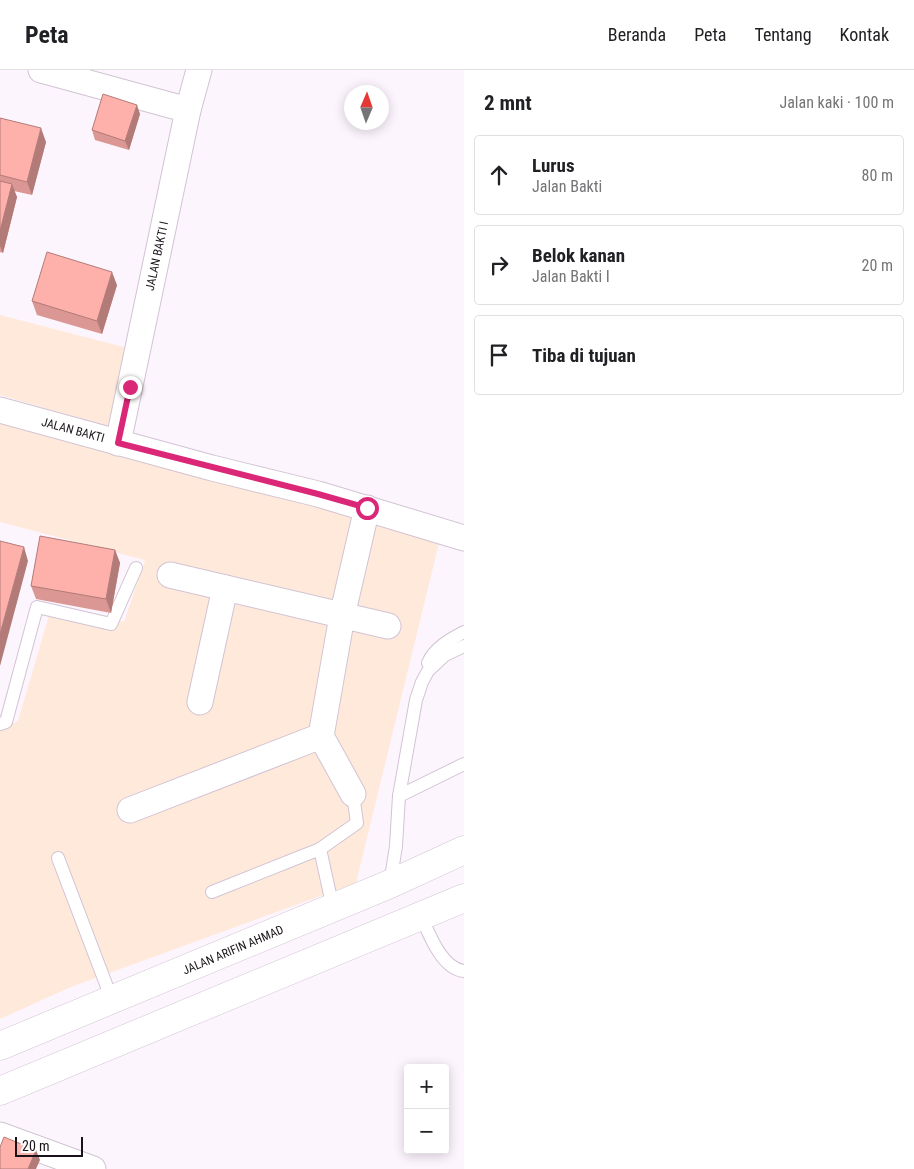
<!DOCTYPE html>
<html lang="id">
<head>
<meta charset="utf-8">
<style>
  body { margin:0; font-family:"Roboto Condensed",sans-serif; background:#f2f2f2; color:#202124 }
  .controls { position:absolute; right:15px; bottom:15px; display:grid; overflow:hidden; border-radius:5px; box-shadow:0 2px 12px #0003 }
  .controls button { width:45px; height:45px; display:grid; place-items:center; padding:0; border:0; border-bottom:1px solid #e0e0e0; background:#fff; color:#202124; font:25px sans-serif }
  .compass { position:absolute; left:344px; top:15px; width:45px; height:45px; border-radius:50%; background:#fff; box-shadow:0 2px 12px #0003; rotate:2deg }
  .scale { position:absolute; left:15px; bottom:12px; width:68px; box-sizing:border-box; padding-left:5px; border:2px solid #191419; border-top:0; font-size:14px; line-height:18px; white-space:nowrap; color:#191419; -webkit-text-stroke:4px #fff; paint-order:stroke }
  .stop { position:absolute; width:15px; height:15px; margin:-11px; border:4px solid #db2777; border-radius:50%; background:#fff }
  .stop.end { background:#db2777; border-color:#fff; box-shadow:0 1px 5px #0008 }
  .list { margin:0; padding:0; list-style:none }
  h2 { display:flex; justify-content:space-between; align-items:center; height:65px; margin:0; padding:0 20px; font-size:21px }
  h2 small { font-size:16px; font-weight:400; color:#757577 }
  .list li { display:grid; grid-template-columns:32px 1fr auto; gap:15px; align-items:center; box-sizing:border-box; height:80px; margin:0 10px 10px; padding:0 10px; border:1px solid #e0e0e0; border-radius:5px }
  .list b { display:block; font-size:19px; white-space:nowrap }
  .list p { margin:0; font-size:16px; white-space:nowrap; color:#757577 }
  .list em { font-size:16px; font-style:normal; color:#757577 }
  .icon { flex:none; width:28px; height:28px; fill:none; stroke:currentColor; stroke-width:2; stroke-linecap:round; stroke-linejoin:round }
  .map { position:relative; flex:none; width:464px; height:1099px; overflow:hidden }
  header { display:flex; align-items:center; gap:30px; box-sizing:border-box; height:70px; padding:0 25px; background:#fff; border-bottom:1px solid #e0e0e0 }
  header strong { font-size:24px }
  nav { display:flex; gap:28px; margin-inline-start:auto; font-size:18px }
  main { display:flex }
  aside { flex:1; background:#fff }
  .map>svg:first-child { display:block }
  .commercial { fill:#ffe9db }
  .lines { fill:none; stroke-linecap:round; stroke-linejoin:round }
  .lane-casing { stroke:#d1c4d3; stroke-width:14 }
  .street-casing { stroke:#d1c4d3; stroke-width:27 }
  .primary-casing { stroke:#d1c4d3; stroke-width:29 }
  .lane { stroke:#fff; stroke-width:12 }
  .street { stroke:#fff; stroke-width:25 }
  .primary { stroke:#fff; stroke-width:28 }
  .wall { fill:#da9793 }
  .shaded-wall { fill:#b27b78 }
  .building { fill:#feb0ab; stroke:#b27b78 }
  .route { stroke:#db2777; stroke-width:6 }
  .labels { text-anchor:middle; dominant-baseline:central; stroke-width:4; stroke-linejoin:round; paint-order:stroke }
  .street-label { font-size:12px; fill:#191419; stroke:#fff }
</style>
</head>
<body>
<header>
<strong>Peta</strong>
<nav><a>Beranda</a><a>Peta</a><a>Tentang</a><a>Kontak</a></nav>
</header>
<main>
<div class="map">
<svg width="464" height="1099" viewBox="0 0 464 1099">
  <rect width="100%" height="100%" fill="#fdf5fe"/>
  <!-- commercial -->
  <g class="commercial">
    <path d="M0,245L143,282L107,356L0,325Z"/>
    <path d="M0,351L440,469L356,813L71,917L0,949V659L18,651L52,535L124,552L145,490L0,452Z"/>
  </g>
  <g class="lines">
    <defs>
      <g id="lane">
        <path d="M428,593C434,578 451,569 464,562"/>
        <path d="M0,654L6,652L37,537L111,554L136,498"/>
        <path d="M399,726L464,694"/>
        <path d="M320,779L333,838"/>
        <path d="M58,788L112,930"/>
        <path d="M390,814L396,776L399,726L416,630L422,612L428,601L445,585L464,576"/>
        <path d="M212,822L320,779L357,753L353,724"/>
        <path d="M421,846C429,864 442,899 464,901"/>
      </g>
      <g id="street">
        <path d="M41,0L188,40"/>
        <path d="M0,340L212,398L318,424L464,468"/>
        <path d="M118,373L188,40L199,0"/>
        <path d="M170,505L388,556"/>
        <path d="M200,632L225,518"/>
        <path d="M321,666L353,724"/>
        <path d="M130,740L321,666L342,546L367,438"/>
        <path d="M0,1065L93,1099"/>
      </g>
      <g id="primary">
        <path d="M0,976L390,814L464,780"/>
        <path d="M0,1021L464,828"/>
      </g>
    </defs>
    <!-- lane casing -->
    <use href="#lane" class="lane-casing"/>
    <!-- street casing -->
    <use href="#street" class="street-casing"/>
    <!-- primary casing -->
    <use href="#primary" class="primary-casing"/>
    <!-- lane -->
    <use href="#lane" class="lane"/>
    <!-- street -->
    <use href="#street" class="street"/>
    <!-- primary -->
    <use href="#primary" class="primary"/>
  </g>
  <!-- wall -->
  <g class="wall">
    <path d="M140,44L129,80L95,70L92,60Z"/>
    <path d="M0,48L46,72L32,125L14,121L17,127L3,183L0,182Z"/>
    <path d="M117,215L102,264L37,245L32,231Z"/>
    <path d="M115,480L120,493L111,543L36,529L31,516Z"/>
  </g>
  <!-- shaded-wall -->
  <g class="shaded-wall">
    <path d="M137,35L140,44L129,80L125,71Z"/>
    <path d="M41,58L46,72L32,125L27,112Z"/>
    <path d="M12,114L17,127L3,183L0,176V161Z"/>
    <path d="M112,202L117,215L102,264L97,251Z"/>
    <path d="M24,477L28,491L0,596V564Z"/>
    <path d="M115,480L120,493L111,543L106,529Z"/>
    <path d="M36,1080L40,1090L36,1099H28Z"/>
  </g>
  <!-- building -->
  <g class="building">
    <path d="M103,24L137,35L125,71L92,60Z"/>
    <path d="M0,48L41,58L27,112L0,105Z"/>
    <path d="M0,111L12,114L0,161Z"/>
    <path d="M47,182L112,202L97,251L32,231Z"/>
    <path d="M40,466L115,480L106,529L31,516Z"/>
    <path d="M0,471L24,477L0,564Z"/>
    <path d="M4,1067L36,1080L28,1099H0V1077Z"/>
  </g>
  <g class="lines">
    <!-- route -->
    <path class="route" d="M130,317L118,373L318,424L367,438"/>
  </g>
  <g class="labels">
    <!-- street labels -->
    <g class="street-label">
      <text transform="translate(157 186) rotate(-78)">JALAN BAKTI I</text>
      <text transform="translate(73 360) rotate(15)">JALAN BAKTI</text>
      <text transform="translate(233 880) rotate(-23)">JALAN ARIFIN AHMAD</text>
    </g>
  </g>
</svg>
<div class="controls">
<button>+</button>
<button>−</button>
</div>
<svg class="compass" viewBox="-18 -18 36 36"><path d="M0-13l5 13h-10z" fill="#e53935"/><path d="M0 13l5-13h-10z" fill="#757577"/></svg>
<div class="scale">20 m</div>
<div class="stop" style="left:367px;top:438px"></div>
<div class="stop end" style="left:130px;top:317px"></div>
</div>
<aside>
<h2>2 mnt<small>Jalan kaki · 100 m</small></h2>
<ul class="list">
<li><svg class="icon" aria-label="ahead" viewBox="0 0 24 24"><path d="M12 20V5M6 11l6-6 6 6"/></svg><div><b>Lurus</b><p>Jalan Bakti</p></div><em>80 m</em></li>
<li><svg class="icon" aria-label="right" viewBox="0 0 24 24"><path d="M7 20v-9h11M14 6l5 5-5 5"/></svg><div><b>Belok kanan</b><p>Jalan Bakti I</p></div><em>20 m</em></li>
<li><svg class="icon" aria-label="arrive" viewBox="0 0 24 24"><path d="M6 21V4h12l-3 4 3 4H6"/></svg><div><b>Tiba di tujuan</b></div></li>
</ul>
</aside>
</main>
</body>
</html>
